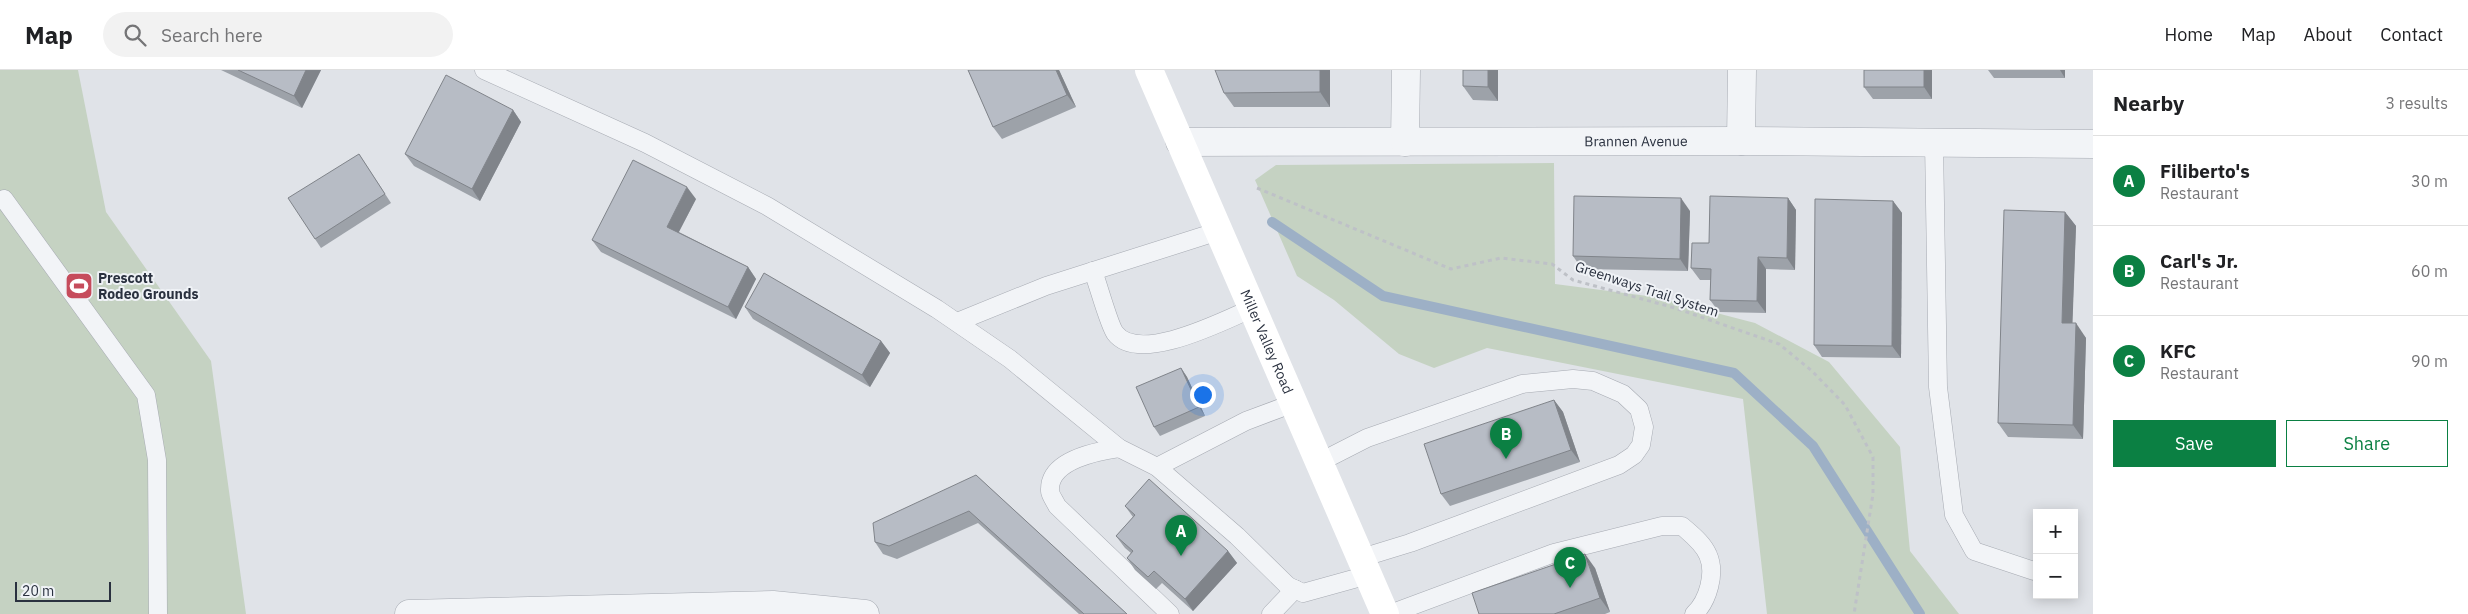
<!DOCTYPE html>
<html lang="en">
<head>
<meta charset="utf-8">
<style>
  body { margin:0; font-family:"IBM Plex Sans",sans-serif; background:#f2f2f2; color:#202124 }
  .controls { position:absolute; right:15px; bottom:15px; display:grid; overflow:hidden; border-radius:0px; box-shadow:0 2px 12px #0003 }
  .controls button { width:45px; height:45px; display:grid; place-items:center; padding:0; border:0; border-bottom:1px solid #e0e0e0; background:#fff; color:#202124; font:25px sans-serif }
  .scale { position:absolute; left:15px; bottom:12px; width:96px; box-sizing:border-box; padding-left:5px; border:2px solid #2a313f; border-top:0; font-size:14px; line-height:18px; white-space:nowrap; color:#2a313f; -webkit-text-stroke:4px #eff2f6; paint-order:stroke }
  .you { position:absolute; left:1202px; top:324px; width:18px; height:18px; margin:-12px; border:4px solid #fff; border-radius:50%; background:#1a73e8; box-shadow:0 0 0 8px #1a73e833 }
  .badge { display:grid; place-items:center; width:32px; height:32px; border-radius:50%; background:#0b8043; color:#fff; font-size:16px; font-weight:700 }
  .pin { position:absolute; translate:-50% -41px; filter:drop-shadow(0 1px 2px #0008) }
  .pin::after { content:''; position:absolute; top:26px; width:18px; height:15px; background:inherit; clip-path:polygon(0 0,100% 0,50% 100%) }
  .list { margin:0; padding:0; list-style:none }
  h2 { display:flex; justify-content:space-between; align-items:center; height:65px; margin:0; padding:0 20px; font-size:21px }
  h2 small { font-size:16px; font-weight:400; color:#757577 }
  .list li { display:grid; grid-template-columns:32px 1fr auto; gap:15px; align-items:center; box-sizing:border-box; height:90px; padding:0 20px; border-top:1px solid #e0e0e0 }
  .list b { display:block; font-size:19px; white-space:nowrap }
  .list p { margin:0; font-size:16px; white-space:nowrap; color:#757577 }
  .list em { font-size:16px; font-style:normal; color:#757577 }
  .actions { display:flex; gap:10px; padding:15px 20px }
  .actions a { flex:1; padding:11px 0; border:1px solid #0b8043; border-radius:0px; text-align:center; font-size:18px; color:#0b8043 }
  .actions .main { background:#0b8043; color:#fff }
  .icon { flex:none; width:28px; height:28px; fill:none; stroke:currentColor; stroke-width:2; stroke-linecap:round; stroke-linejoin:round }
  .map { position:relative; flex:none; width:2093px; height:544px; overflow:hidden }
  header { display:flex; align-items:center; gap:30px; box-sizing:border-box; height:70px; padding:0 25px; background:#fff; border-bottom:1px solid #e0e0e0 }
  header strong { font-size:24px }
  nav { display:flex; gap:28px; margin-inline-start:auto; font-size:18px }
  .search { width:350px; height:45px; background:#f2f2f2; display:flex; align-items:center; gap:12px; box-sizing:border-box; padding:0 18px; border-radius:28px; color:#757577; font-size:19px }
  main { display:flex }
  aside { flex:1; background:#fff }
  .map>svg:first-child { display:block }
  .green { fill:#c5d2c2 }
  .lines { fill:none; stroke-linecap:round; stroke-linejoin:round }
  .stream { stroke:#9db0c6; stroke-width:10 }
  .service-casing { stroke:#a6aab2; stroke-width:19 }
  .minor-casing { stroke:#a6aab2; stroke-width:29 }
  .path { stroke:#bec1c7; stroke-width:3; stroke-dasharray:4 4; stroke-linecap:butt }
  .service { stroke:#f2f4f7; stroke-width:18 }
  .minor { stroke:#f2f4f7; stroke-width:28 }
  .secondary { stroke:#fff; stroke-width:28 }
  .wall { fill:#9da2a9 }
  .shaded-wall { fill:#80848a }
  .building { fill:#b7bcc5; stroke:#80848a }
  .labels { text-anchor:middle; dominant-baseline:central; stroke-width:4; stroke-linejoin:round; paint-order:stroke }
  .street-label { font-size:14px; fill:#2a313f; stroke:#eff2f6 }
  .poi-label { font-size:14px; font-weight:bold; fill:#2a313f; stroke:#eff2f6; text-anchor:start }
</style>
</head>
<body>
<header>
<strong>Map</strong>
<div class="search"><svg class="icon" aria-label="search" viewBox="0 0 24 24"><circle cx="10" cy="10" r="6"/><path d="M15 15l6 6"/></svg>Search here</div>
<nav><a>Home</a><a>Map</a><a>About</a><a>Contact</a></nav>
</header>
<main>
<div class="map">
<svg width="2093" height="544" viewBox="0 0 2093 544">
  <rect width="100%" height="100%" fill="#e0e3e8"/>
  <!-- green -->
  <g class="green">
    <path d="M0,0H78L106,142L211,291L246,544H0Z"/>
    <path d="M1554,93L1555,214L1655,227L1755,253L1829,292L1900,377L1910,481L1959,544H1767L1743,329L1487,278L1434,298L1399,284L1334,230L1297,206L1255,110L1276,95Z"/>
  </g>
  <g class="lines">
    <!-- stream -->
    <path class="stream" d="M1272,152L1383,226L1734,303L1813,376L1920,544"/>
    <defs>
      <g id="service">
        <path d="M484,0L645,73L767,136L937,239L1010,289L1119,378L1157,397L1237,466L1288,516L1303,523L1368,505"/>
        <path d="M1934,72L1938,317L1954,445L1974,481L2034,501"/>
        <path d="M4,129L146,325L157,390L158,544"/>
        <path d="M1093,201C1098,214 1109,255 1115,263C1139,295 1225,250 1253,238"/>
        <path d="M957,252L1046,216L1219,161"/>
        <path d="M1119,378C1098,381 1050,390 1050,419C1049,424 1055,431 1057,436L1170,544"/>
        <path d="M1320,392L1367,368L1522,314L1573,309L1593,311L1623,324L1639,339L1644,357L1641,375L1634,385L1619,395L1410,473L1361,488"/>
        <path d="M1157,397L1246,351L1294,333"/>
        <path d="M1271,544L1295,519"/>
        <path d="M1390,544L1554,483L1662,456H1682C1691,464 1703,473 1708,485C1716,503 1708,531 1694,544"/>
      </g>
      <g id="minor">
        <path d="M1741,71L1742,0"/>
        <path id="s1" d="M1180,72L1741,71L2093,74"/>
        <path d="M1405,72L1406,0"/>
        <path d="M409,544L773,535L865,544"/>
      </g>
    </defs>
    <!-- service casing -->
    <use href="#service" class="service-casing"/>
    <!-- minor casing -->
    <use href="#minor" class="minor-casing"/>
    <!-- path -->
    <path class="path" d="M1257,118L1451,199L1501,188L1552,194L1573,210L1675,238L1779,274L1812,301L1845,335L1873,387V424L1854,544"/>
    <!-- service -->
    <use href="#service" class="service"/>
    <!-- minor -->
    <use href="#minor" class="minor"/>
    <!-- secondary -->
    <path class="secondary" id="s2" d="M1149,0L1385,544"/>
  </g>
  <!-- wall -->
  <g class="wall">
    <path d="M221,0H321L302,38Z"/>
    <path d="M968,0H1059L1076,37L1002,69L993,57Z"/>
    <path d="M1330,0V37H1234L1224,23Z"/>
    <path d="M1498,0V31L1473,30L1463,16Z"/>
    <path d="M1932,0V29H1873L1864,17Z"/>
    <path d="M1988,0H2065V8H1994Z"/>
    <path d="M513,40L521,52L480,131L414,96L405,84Z"/>
    <path d="M359,84L391,133L321,178L315,169Z"/>
    <path d="M1788,128L1796,140L1795,200L1766,199V243L1719,242L1710,230L1711,210H1700L1691,198Z"/>
    <path d="M696,129L679,162L748,197L756,209L736,249L601,182L592,170Z"/>
    <path d="M1893,131L1902,143L1901,288L1822,287L1814,275Z"/>
    <path d="M1690,141L1688,201L1582,199L1573,186Z"/>
    <path d="M2065,142L2076,156L2072,253L2086,268L2083,369L2008,367L1998,353Z"/>
    <path d="M745,237L881,271L890,283L870,317L753,249Z"/>
    <path d="M1181,298L1187,307L1205,346L1160,366L1154,357Z"/>
    <path d="M1554,330L1563,342L1580,392L1450,436L1441,424Z"/>
    <path d="M976,405L1127,544H1079L978,453L897,489L883,484L875,472Z"/>
    <path d="M1125,436L1228,481L1237,493L1193,541L1162,513L1156,519L1135,500L1127,488L1131,483L1125,478L1116,466L1133,447Z"/>
    <path d="M1595,498L1610,542L1605,544H1479Z"/>
  </g>
  <!-- shaded-wall -->
  <g class="shaded-wall">
    <path d="M306,0H321L302,38L294,26Z"/>
    <path d="M1056,0H1059L1076,37L1067,25Z"/>
    <path d="M1320,0H1330V37L1320,22Z"/>
    <path d="M1488,0H1498V31L1488,17Z"/>
    <path d="M1924,0H1932V29L1924,17Z"/>
    <path d="M2060,0H2065V8Z"/>
    <path d="M513,40L521,52L480,131L472,119Z"/>
    <path d="M687,117L696,129L675,169L667,157Z"/>
    <path d="M1681,128L1690,141L1688,201L1680,189Z"/>
    <path d="M1788,128L1796,140L1795,200L1787,188Z"/>
    <path d="M1893,131L1902,143L1901,288L1892,276Z"/>
    <path d="M2065,142L2076,156L2072,267L2062,253Z"/>
    <path d="M1758,187L1766,199V243L1757,231Z"/>
    <path d="M748,197L756,209L736,249L728,237Z"/>
    <path d="M2076,253L2086,268L2083,369L2073,355Z"/>
    <path d="M881,271L890,283L870,317L862,305Z"/>
    <path d="M1181,298L1187,307L1205,346L1199,337Z"/>
    <path d="M1554,330L1563,342L1580,392L1571,380Z"/>
    <path d="M1228,481L1237,493L1193,541L1185,529Z"/>
    <path d="M1585,484L1595,498L1610,542L1600,528Z"/>
  </g>
  <!-- building -->
  <g class="building">
    <path d="M238,0H306L294,26Z"/>
    <path d="M968,0H1056L1067,25L993,57Z"/>
    <path d="M1215,0H1320V22L1224,23Z"/>
    <path d="M1463,0H1488V17L1463,16Z"/>
    <rect x="1864" y="0" width="60" height="17"/>
    <path d="M446,5L513,40L472,119L405,84Z"/>
    <path d="M359,84L385,124L315,169L288,128Z"/>
    <path d="M633,90L687,117L667,157L748,197L728,237L592,170Z"/>
    <path d="M1574,126L1681,128L1680,189L1573,186Z"/>
    <path d="M1710,126L1788,128L1787,188L1758,187L1757,231L1710,230L1711,199L1691,198L1692,173H1709Z"/>
    <path d="M1815,129L1893,131L1892,276L1814,275Z"/>
    <path d="M2004,140L2065,142L2062,253H2076L2073,355L1998,353Z"/>
    <path d="M764,203L881,271L862,305L745,237Z"/>
    <path d="M1181,298L1199,337L1154,357L1136,317Z"/>
    <path d="M1554,330L1571,380L1441,424L1424,374Z"/>
    <path d="M976,405L1127,544H1084L969,441L889,476L875,472L873,453Z"/>
    <path d="M1149,409L1228,481L1185,529L1154,501L1148,507L1127,488L1133,481L1116,466L1135,445L1125,436Z"/>
    <path d="M1585,484L1600,528L1554,544H1479L1472,523Z"/>
  </g>
  <!-- icons -->
  <defs>
    <symbol id="stadium-square" viewBox="-11 -11 22 22"><rect x="-9" y="-9" width="18" height="18" rx="4" fill="#c64c5c" stroke="#eff2f6"/><path d="M0-5a6.5 5 0 1 0 0 10a6.5 5 0 1 0 0-10ZM-3.5-1.8h7v3.6h-7Z" fill="#fff"/></symbol>
  </defs>
  <g fill-rule="evenodd">
    <use href="#stadium-square" x="63" y="200" width="32" height="32"/>
  </g>
  <g class="labels">
    <!-- street labels -->
    <g class="street-label">
      <text stroke="none"><textPath href="#s1" startOffset="456">Brannen Avenue</textPath></text>
      <text transform="translate(1647 219) rotate(18)">Greenways Trail System</text>
      <text stroke="none"><textPath href="#s2" startOffset="296">Miller Valley Road</textPath></text>
    </g>
    <!-- poi labels -->
    <g class="poi-label">
      <text x="98" y="208">Prescott<tspan x="98" dy="16">Rodeo Grounds</tspan></text>
    </g>
  </g>
</svg>
<div class="controls">
<button>+</button>
<button>−</button>
</div>
<div class="scale">20 m</div>
<div class="you"></div>
<div class="pin badge" style="left:1181px;top:486px">A</div>
<div class="pin badge" style="left:1506px;top:389px">B</div>
<div class="pin badge" style="left:1570px;top:518px">C</div>
</div>
<aside>
<h2>Nearby<small>3 results</small></h2>
<ul class="list">
<li><span class="badge">A</span><div><b>Filiberto's</b><p>Restaurant</p></div><em>30 m</em></li>
<li><span class="badge">B</span><div><b>Carl's Jr.</b><p>Restaurant</p></div><em>60 m</em></li>
<li><span class="badge">C</span><div><b>KFC</b><p>Restaurant</p></div><em>90 m</em></li>
</ul>
<div class="actions"><a class="main">Save</a><a>Share</a></div>
</aside>
</main>
</body>
</html>
